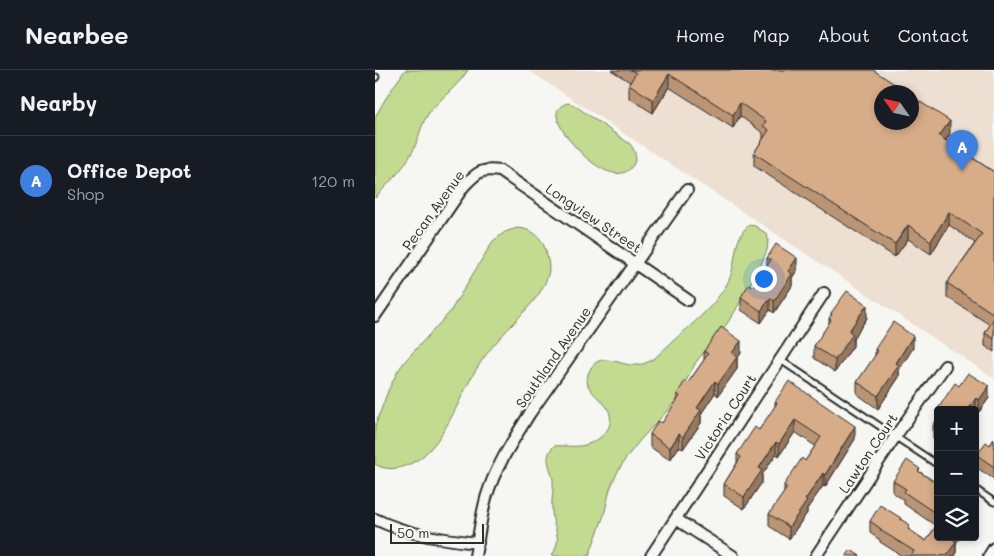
<!DOCTYPE html>
<html lang="en">
<head>
<meta charset="utf-8">
<style>
  body { margin:0; font-family:Mali,sans-serif; background:#242831; color:#f1f3f6 }
  .controls { position:absolute; right:15px; bottom:15px; display:grid; overflow:hidden; border-radius:5px; box-shadow:0 2px 8px #0003 }
  .controls button { width:45px; height:45px; display:grid; place-items:center; padding:0; border:0; border-bottom:1px solid #363941; background:#171b24; color:#f1f3f6; font:25px sans-serif }
  .compass { position:absolute; left:499px; top:15px; width:45px; height:45px; border-radius:50%; background:#171b24; box-shadow:0 2px 8px #0003; rotate:304deg }
  .scale { position:absolute; left:15px; bottom:12px; width:94px; box-sizing:border-box; padding-left:5px; border:2px solid #2b2b2b; border-top:0; font-size:14px; line-height:18px; white-space:nowrap; color:#2b2b2b; -webkit-text-stroke:4px #f6f6f2; paint-order:stroke }
  .you { position:absolute; left:388px; top:208px; width:18px; height:18px; margin:-12px; border:4px solid #fff; border-radius:50%; background:#1a73e8; box-shadow:0 0 0 8px #1a73e833 }
  .badge { display:grid; place-items:center; width:32px; height:32px; border-radius:50%; background:#ea580c; color:#fff; font-size:16px; font-weight:700 }
  .pin { position:absolute; translate:-50% -41px; filter:drop-shadow(0 1px 2px #0008) }
  .pin::after { content:''; position:absolute; top:26px; width:18px; height:15px; background:inherit; clip-path:polygon(0 0,100% 0,50% 100%) }
  .list { margin:0; padding:0; list-style:none }
  h2 { display:flex; justify-content:space-between; align-items:center; height:65px; margin:0; padding:0 20px; font-size:21px }
  h2 small { font-size:16px; font-weight:400; color:#9ea1a6 }
  .list li { display:grid; grid-template-columns:32px 1fr auto; gap:15px; align-items:center; box-sizing:border-box; height:90px; padding:0 20px; border-top:1px solid #363941 }
  .list b { display:block; font-size:19px; white-space:nowrap }
  .list p { margin:0; font-size:16px; white-space:nowrap; color:#9ea1a6 }
  .list em { font-size:16px; font-style:normal; color:#9ea1a6 }
  .icon { flex:none; width:28px; height:28px; fill:none; stroke:currentColor; stroke-width:2; stroke-linecap:round; stroke-linejoin:round }
  .map { position:relative; flex:none; width:619px; height:486px; overflow:hidden }
  header { display:flex; align-items:center; gap:30px; box-sizing:border-box; height:70px; padding:0 25px; background:#171b24; border-bottom:1px solid #363941 }
  header strong { font-size:24px }
  nav { display:flex; gap:28px; margin-inline-start:auto; font-size:18px }
  main { display:flex }
  aside { flex:1; background:#171b24 }
  .map>svg:first-child { display:block }
  .built { fill:#ede0d2; fill-rule:evenodd }
  .green { fill:#c3db91; stroke:#77835e }
  .lines { fill:none; stroke-linecap:round; stroke-linejoin:round }
  .service-casing { stroke:#2b2b2b; stroke-width:9 }
  .minor-casing { stroke:#2b2b2b; stroke-width:14 }
  .service { stroke:#f6f6f2; stroke-width:5 }
  .minor { stroke:#f6f6f2; stroke-width:10 }
  .wall { fill:#b99475; stroke:#2b2b2b }
  .shaded-wall { fill:#96785f; stroke:#2b2b2b }
  .building { fill:#d7ac88; stroke:#2b2b2b }
  .labels { text-anchor:middle; dominant-baseline:central; stroke-width:4.5; stroke-linejoin:round; paint-order:stroke }
  .street-label { font-size:14px; fill:#2b2b2b; stroke:#f6f6f2 }
</style>
</head>
<body>
<header>
<strong>Nearbee</strong>
<nav><a>Home</a><a>Map</a><a>About</a><a>Contact</a></nav>
</header>
<main>
<aside>
<h2>Nearby<small></small></h2>
<ul class="list">
<li><span class="badge" style="background:#3f7fe0">A</span><div><b>Office Depot</b><p>Shop</p></div><em>120 m</em></li>
</ul>
</aside>
<div class="map">
<svg width="619" height="486" viewBox="0 0 619 486">
  <rect width="100%" height="100%" fill="#f6f6f2"/>
  <filter id="ink" filterUnits="userSpaceOnUse"><feTurbulence type="fractalNoise" baseFrequency=".02" numOctaves="2"/><feDisplacementMap in="SourceGraphic" scale="10" xChannelSelector="R" yChannelSelector="G"/><feConvolveMatrix kernelMatrix="1 2 1 2 8 2 1 2 1" color-interpolation-filters="sRGB"/></filter>
  <g filter="url(#ink)">
    <!-- built -->
    <path class="built" d="M153,0H619V308ZM507,22H536V52H507Z"/>
    <!-- green -->
    <g class="green">
      <path d="M30,0H93C83,16 68,26 56,40C45,53 44,72 35,86C26,102 12,114 0,128V47L11,28Z"/>
      <path d="M193,33L199,35L255,74C260,81 263,87 258,95C239,125 184,67 182,46C181,39 186,35 193,33Z"/>
      <path d="M374,155L380,156L392,164L393,170L392,180L386,194L359,243L349,258L321,292L302,328L294,339L266,369L251,388L242,403L235,419L229,445L214,486H177C189,465 177,460 177,440C176,430 179,419 178,409C175,396 168,387 179,376C190,375 199,378 210,375C225,371 242,357 233,339C225,325 203,319 216,298C225,283 242,293 255,295C264,296 273,293 280,288C286,283 291,277 297,272C317,254 338,238 352,214C363,195 356,170 374,155Z"/>
      <path d="M142,158C156,159 166,165 170,179C173,188 176,199 172,208C166,226 150,240 138,254C125,267 112,282 102,298C85,325 73,364 49,385C36,396 15,404 0,394V356L13,321L23,301L30,291L75,242L118,171L130,162Z"/>
    </g>
    <g class="lines">
      <defs>
        <g id="service">
          <path d="M0,8L1,7"/>
          <path d="M404,289L563,395"/>
          <path d="M600,419L619,432"/>
        </g>
        <g id="minor">
          <path d="M0,246L89,116C102,103 105,98 125,101L313,230"/>
          <path d="M0,449C33,465 67,469 103,473"/>
          <path d="M301,449L358,486"/>
          <path d="M100,486C104,466 106,444 112,425C121,396 139,369 155,343L312,120"/>
          <path d="M276,486L449,223"/>
          <path d="M441,486L520,367L570,296"/>
          <path d="M614,486L619,478"/>
        </g>
      </defs>
      <!-- service casing -->
      <use href="#service" class="service-casing"/>
      <!-- minor casing -->
      <use href="#minor" class="minor-casing"/>
      <!-- service -->
      <use href="#service" class="service"/>
      <!-- minor -->
      <use href="#minor" class="minor"/>
    </g>
    <!-- wall -->
    <g class="wall">
      <path d="M236,0H498L575,64L571,70L619,102V282L610,276V263L615,255L572,227V213L600,173L574,155L556,184L533,169L520,187L379,96V83L388,69V63L365,46L358,58L294,17L278,43L254,28V14L255,12Z"/>
      <path d="M392,188L422,200L417,208V216L399,243L395,240L386,253L366,240V227L378,217L392,195Z"/>
      <path d="M456,243L492,248L478,269V276L460,302L439,288V276L454,254V248L456,246Z"/>
      <path d="M538,278L524,300V307L503,339L482,324V312L500,286V279Z"/>
      <path d="M329,281L366,283L362,289V299L343,326L340,323L326,344V353L308,379L304,377L295,390L275,377V364L287,353L302,332V324L313,313L329,290Z"/>
      <path d="M584,316L614,328L604,342L601,340H563V371L558,368V356L562,349V340Z"/>
      <path d="M400,332L480,369L450,417L448,416L432,439V443L414,469L394,456V444L409,423V415L430,391L440,376L420,362L404,386L401,384L387,405V412L369,439L349,426V414L362,393V384L384,360L400,337Z"/>
      <path d="M619,369V409L602,398V385L615,375Z"/>
      <path d="M545,402L563,414V467H585L581,473V484L580,486H527L505,472V470L495,463V451L526,449L535,460L551,471L561,456L529,434V430L518,423V411Z"/>
    </g>
    <!-- shaded-wall -->
    <g class="shaded-wall">
      <path d="M294,4V17L278,43V30Z"/>
      <path d="M365,33V46L358,58V45Z"/>
      <path d="M575,51V64L564,79V66Z"/>
      <path d="M574,142V155L556,184V171Z"/>
      <path d="M533,155V169L520,187V174Z"/>
      <path d="M422,188V200L417,208V216L399,243V231L413,201Z"/>
      <path d="M395,228V240L386,253V241Z"/>
      <path d="M492,235V248L478,269V276L460,302V290L474,261Z"/>
      <path d="M538,266V278L524,300V307L503,339V326L521,293Z"/>
      <path d="M366,271V283L362,289V299L343,326V314L357,283Z"/>
      <path d="M340,311V323L326,344V353L308,379V367L322,338Z"/>
      <path d="M614,316V328L604,342V330Z"/>
      <path d="M601,328V340L600,341V340H593Z"/>
      <path d="M420,350V362L404,386V374Z"/>
      <path d="M480,356V369L450,417V405Z"/>
      <path d="M304,364V377L295,390V378Z"/>
      <path d="M401,372V384L387,405V412L369,439V427L384,398Z"/>
      <path d="M448,403V416L432,439V443L414,469V457L430,430Z"/>
      <path d="M577,467H585L581,473V484L580,486H571Z"/>
    </g>
    <!-- building -->
    <g class="building">
      <path d="M256,0H498L532,22H506V52H536V26L575,51L564,66L619,102V244L572,213L607,164L574,142L556,171L533,155L520,174L379,83L394,60L388,56L391,51L365,33L358,45L294,4L278,30L254,14L261,3Z"/>
      <path d="M401,174L422,188L413,201L417,204L399,231L395,228L386,241L366,227L374,214L378,217L396,190L392,188Z"/>
      <path d="M472,221L492,235L474,261L478,264L460,290L439,276L456,250L454,248L457,244L456,243Z"/>
      <path d="M619,248V269L610,263Z"/>
      <path d="M518,252L538,266L521,293L524,295L503,326L482,312L503,281L500,279Z"/>
      <path d="M346,257L366,271L357,283L362,287L343,314L340,311L322,338L326,340L308,367L304,364L295,378L275,364L283,351L287,353L305,326L302,324L310,311L313,313L333,284L329,281Z"/>
      <path d="M593,303L614,316L604,330L601,328L593,340H562L580,313L584,316Z"/>
      <path d="M414,311L480,356L450,405L448,403L430,430L432,431L414,457L394,444L412,418L409,415L427,388L430,391L446,367L420,350L404,374L401,372L384,398L387,400L369,427L349,414L366,387L362,384L380,357L384,360L402,333L400,332Z"/>
      <path d="M563,348V359L558,356Z"/>
      <path d="M619,369V397L602,385L611,372L615,375Z"/>
      <path d="M532,390L545,399L543,401L563,414V445L529,422L531,419L518,411Z"/>
      <path d="M505,435L526,448L525,449L535,455L533,459L551,471L563,453V467H577L576,468L581,472L571,486L569,484L567,486H536L539,481L505,460L506,459L495,451Z"/>
      <path d="M476,480L485,486H471Z"/>
    </g>
  </g>
  <g class="labels">
    <!-- street labels -->
    <g class="street-label">
      <text transform="translate(58 140) rotate(-54)">Pecan Avenue</text>
      <text transform="translate(219 148) rotate(34)">Longview Street</text>
      <text transform="translate(178 287) rotate(-55)">Southland Avenue</text>
      <text transform="translate(350 347) rotate(-57)">Victoria Court</text>
      <text transform="translate(493 383) rotate(-56)">Lawton Court</text>
    </g>
  </g>
</svg>
<div class="controls">
<button>+</button>
<button>−</button>
<button><svg class="icon" aria-label="layers" viewBox="0 0 24 24"><path d="M12 4l9 5-9 5-9-5zM3 14l9 5 9-5"/></svg></button>
</div>
<svg class="compass" viewBox="-18 -18 36 36"><path d="M0-13l5 13h-10z" fill="#e53935"/><path d="M0 13l5-13h-10z" fill="#9ea1a6"/></svg>
<div class="scale">50 m</div>
<div class="you"></div>
<div class="pin badge" style="left:587px;top:101px;background:#3f7fe0">A</div>
</div>
</main>
</body>
</html>
